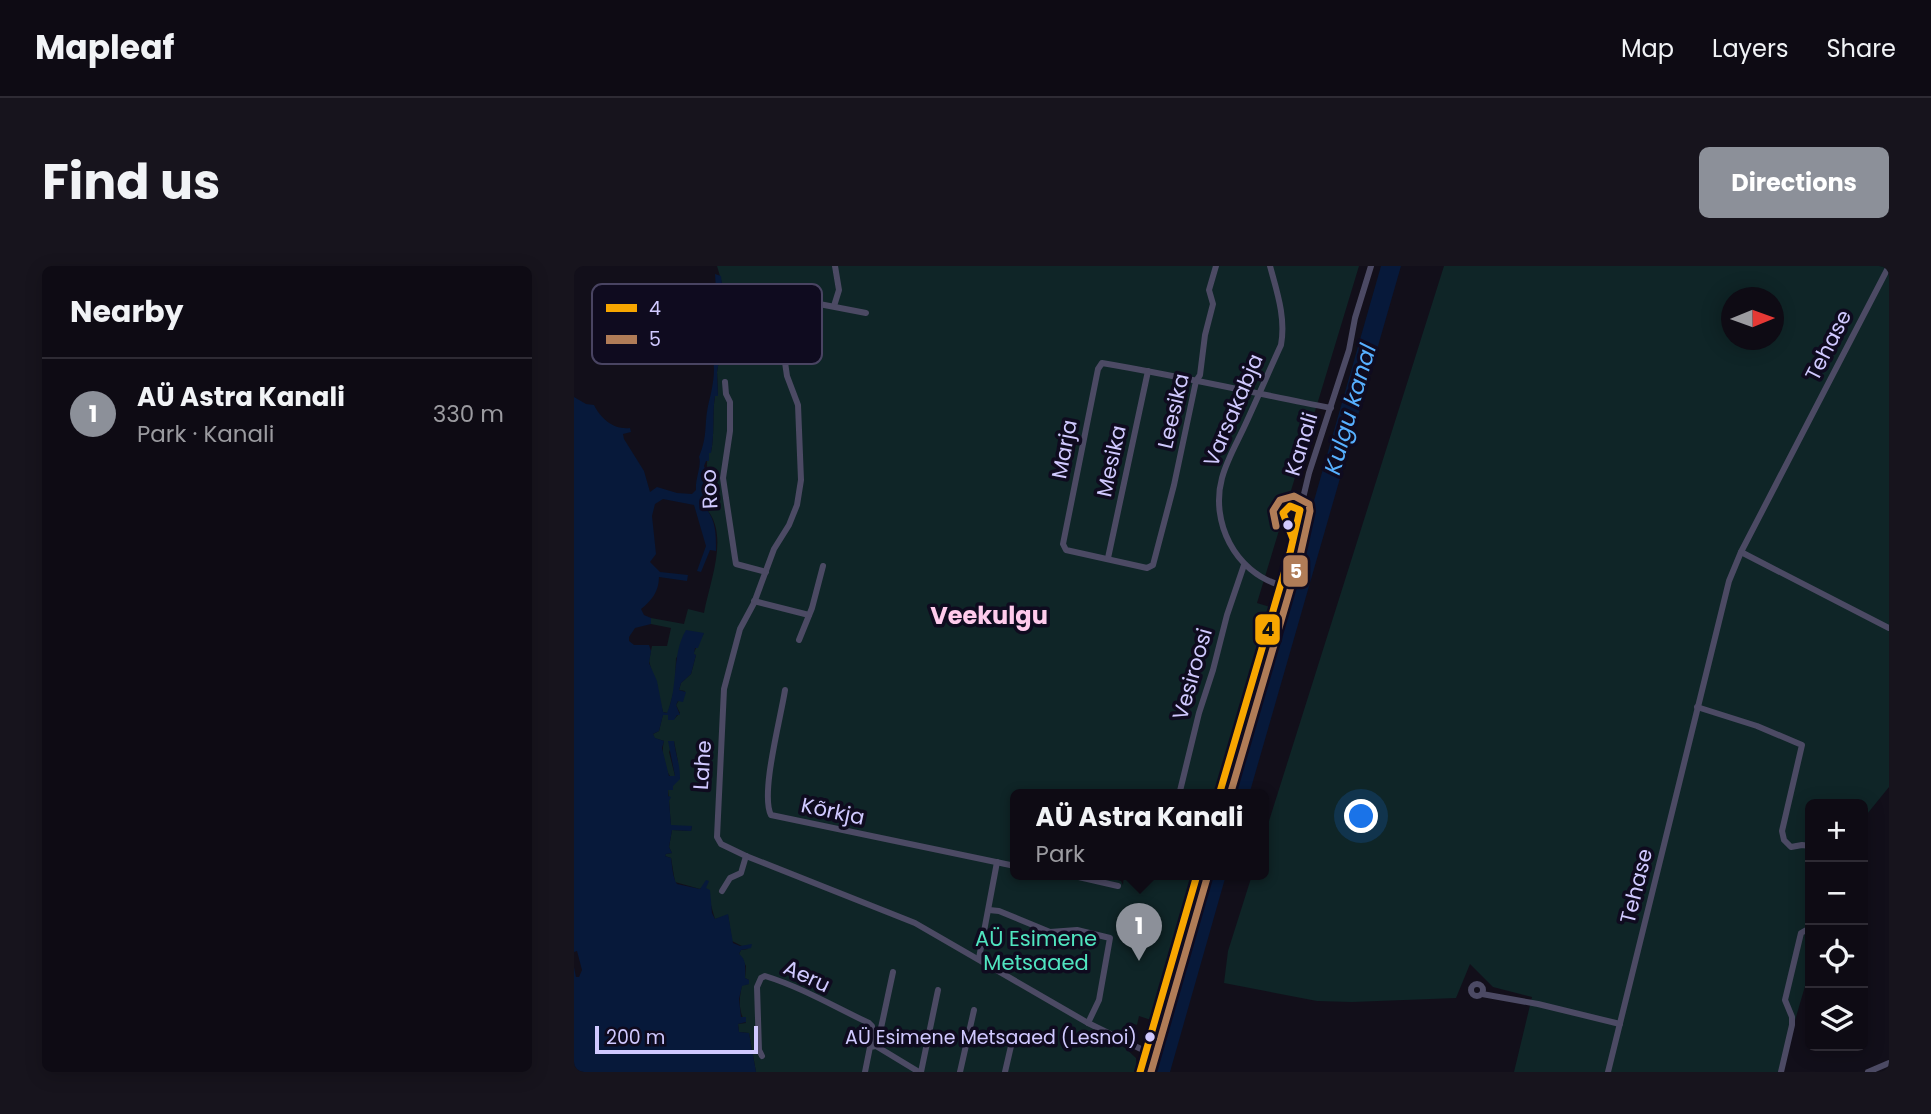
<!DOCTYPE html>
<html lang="en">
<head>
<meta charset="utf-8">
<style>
  body { margin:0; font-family:Poppins,sans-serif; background:#17141d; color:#f1f3f6 }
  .controls { position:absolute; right:21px; bottom:21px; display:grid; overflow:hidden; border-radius:10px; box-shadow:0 4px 18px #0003 }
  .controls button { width:63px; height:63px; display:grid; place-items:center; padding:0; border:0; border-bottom:2px solid #2e2b34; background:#0e0b14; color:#f1f3f6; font:35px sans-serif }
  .compass { position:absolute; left:1147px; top:21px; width:63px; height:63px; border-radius:50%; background:#0e0b14; box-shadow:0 4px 18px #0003; rotate:89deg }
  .scale { position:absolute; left:21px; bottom:18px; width:163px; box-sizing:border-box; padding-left:7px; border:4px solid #d0c9ff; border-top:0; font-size:19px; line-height:24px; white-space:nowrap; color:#d0c9ff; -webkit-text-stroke:5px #0f0b1f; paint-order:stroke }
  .you { position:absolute; left:788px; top:551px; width:24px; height:24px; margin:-18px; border:5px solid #fff; border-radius:50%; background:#1a73e8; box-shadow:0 0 0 10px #1a73e833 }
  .badge { display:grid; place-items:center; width:46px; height:46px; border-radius:50%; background:#8c9099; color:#fff; font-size:23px; font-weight:700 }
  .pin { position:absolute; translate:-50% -58px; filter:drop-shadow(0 2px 4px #0008) }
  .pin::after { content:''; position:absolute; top:37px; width:24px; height:21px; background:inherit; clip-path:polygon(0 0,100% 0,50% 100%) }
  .popup { position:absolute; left:436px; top:523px; width:259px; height:91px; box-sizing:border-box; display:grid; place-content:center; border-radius:10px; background:#0e0b14; filter:drop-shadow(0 2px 5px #0005); font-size:23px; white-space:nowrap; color:#9b9ba0 }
  .popup b { font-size:26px; color:#f1f3f6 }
  .popup::after { content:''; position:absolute; left:50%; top:100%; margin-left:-14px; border:14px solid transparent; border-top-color:#0e0b14 }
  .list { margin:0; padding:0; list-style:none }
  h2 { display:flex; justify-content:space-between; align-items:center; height:91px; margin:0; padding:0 28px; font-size:30px }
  h2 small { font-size:23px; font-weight:400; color:#9b9ba0 }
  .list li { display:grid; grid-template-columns:46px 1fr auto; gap:21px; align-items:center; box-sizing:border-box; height:112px; padding:0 28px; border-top:2px solid #2e2b34 }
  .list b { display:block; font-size:26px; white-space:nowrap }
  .list p { margin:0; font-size:23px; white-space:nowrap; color:#9b9ba0 }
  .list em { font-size:23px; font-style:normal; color:#9b9ba0 }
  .icon { flex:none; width:38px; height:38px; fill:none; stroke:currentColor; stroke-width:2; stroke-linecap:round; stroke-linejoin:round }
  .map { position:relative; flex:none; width:1315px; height:806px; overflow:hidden; border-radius:10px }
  header { display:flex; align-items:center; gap:42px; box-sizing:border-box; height:98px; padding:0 35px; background:#0e0b14; border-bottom:2px solid #2e2b34 }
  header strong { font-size:33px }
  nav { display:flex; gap:38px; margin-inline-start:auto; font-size:24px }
  .intro { display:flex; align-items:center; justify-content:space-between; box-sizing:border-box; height:168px; padding:0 42px }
  h1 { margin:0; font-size:49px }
  .button { padding:18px 32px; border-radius:10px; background:#8c9099; color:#fff; font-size:24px; font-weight:700 }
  main { display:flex; gap:42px; padding:0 42px }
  aside { flex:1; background:#0e0b14; border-radius:10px; box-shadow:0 4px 18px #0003 }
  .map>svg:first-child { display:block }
  .green { fill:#0f2527; fill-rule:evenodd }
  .water { fill:#07193a }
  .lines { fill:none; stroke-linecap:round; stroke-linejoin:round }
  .minor { stroke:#4c4a64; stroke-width:6 }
  .bus-1-casing { stroke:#0f0b1f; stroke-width:12 }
  .bus-2-casing { stroke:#0f0b1f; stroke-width:12 }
  .bus-1 { stroke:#f7a600; stroke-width:7 }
  .bus-2 { stroke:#b07c57; stroke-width:7 }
  .bus-dot { fill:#d0c9ff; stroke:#0f0b1f; stroke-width:2.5 }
  .labels { text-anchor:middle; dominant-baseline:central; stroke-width:7; stroke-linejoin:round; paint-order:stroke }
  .bus-label { font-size:19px; fill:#d0c9ff; stroke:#0f0b1f; text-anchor:end }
  .street-label { font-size:21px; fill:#d0c9ff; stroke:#0f0b1f }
  .park-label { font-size:21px; fill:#50e5c0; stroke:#0f0b1f }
  .water-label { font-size:23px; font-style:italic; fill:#57b0ff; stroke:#0f0b1f }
  .quarter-label { font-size:24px; font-weight:bold; fill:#ffcbec; stroke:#0f0b1f }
  .key { fill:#0f0b1f; stroke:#494462; stroke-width:2 }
  .key-label { font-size:19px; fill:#d0c9ff }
  .line-badge { stroke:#0f0b1f; stroke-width:2.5 }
  .badge-label { font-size:19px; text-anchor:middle; font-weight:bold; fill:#fff }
  .pale-badge-label { font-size:19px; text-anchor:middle; font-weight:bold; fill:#111 }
</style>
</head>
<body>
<header>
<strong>Mapleaf</strong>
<nav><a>Map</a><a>Layers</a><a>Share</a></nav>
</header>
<div class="intro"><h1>Find us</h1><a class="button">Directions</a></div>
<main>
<aside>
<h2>Nearby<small></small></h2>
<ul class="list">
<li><span class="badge">1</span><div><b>AÜ Astra Kanali</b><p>Park · Kanali</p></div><em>330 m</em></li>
</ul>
</aside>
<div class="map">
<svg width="1315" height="806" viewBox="0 0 1315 806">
  <rect width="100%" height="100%" fill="#120f1a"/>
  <!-- green -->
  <g class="green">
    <path d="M143,0H785L683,337L696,341L643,529H441V609H540L532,611L547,615L549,619L550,609H620L577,754L565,750L563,759L557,757L549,780L562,792L563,806H182L175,767L165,766L164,758L172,757C164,746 165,732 168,719L175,718V714L171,712L172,700L165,688L167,684L174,683L158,675L154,649L141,653L132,622L129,620L126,623L101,616L97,592L91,590L92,588L98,587L95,581L98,564L117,565L118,560H97L94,523L99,520L104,496L100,475L95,486L101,510L98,512C90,505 87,485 90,475L80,472L79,468L85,465L89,448L94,449V454H99L106,447L102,439L111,425L105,424L107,417L117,408L122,389L119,388L130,367L102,392L101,420L94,447L89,446L75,395L78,380H93L97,362L77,358V352L110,358L114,343L130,347C136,313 159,262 126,237L131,236C130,227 134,219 134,210C133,200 132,197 135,186H137C141,167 138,148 141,130L144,129L143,106L148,78H154L155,62L152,58L148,17Z"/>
    <path d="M870,0H1315V521L1289,553V538H1236V703L1206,806H940L958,731L919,721L896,698L882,732L778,736L743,735L650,717L654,685L678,609H689V574ZM1157,32H1199V74H1157Z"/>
  </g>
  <!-- water -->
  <g class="water">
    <path d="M807,0H827L675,529H656Z"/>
    <path d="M141,8L147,10L151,45L156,50L152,58L155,61L154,79H148L143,106L144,130H141C138,149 141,167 137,187H135V195H132L130,200L134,210L132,219H135V224L130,229L131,236L126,237C142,250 142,265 142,285L136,284L127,306L123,305L132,280L120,239L89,233L81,238L78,250L82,288L76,296L86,306L114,309L113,315L85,311C85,326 77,335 67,343L70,349L77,352V358L61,362L55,371V375L60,379H75L77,385L75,397L83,415L89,446L93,447C105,420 97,389 112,364L130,367L124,382H121L120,388L122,389L117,408L107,417L105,424L112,426L109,436L104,435L102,439L106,449H103L100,454H94V449H89L85,465L79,468L81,472L90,475L88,482L95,510H101L94,475H100C102,491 106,497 106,513L99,520V524H94V530L97,531L95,535L97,559L118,560L117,565L98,564L95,581L98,587L92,588L91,590L97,592C98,599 99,613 103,618L126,623L132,614L135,615L132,622L136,624L138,647L141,653L154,648L159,677L166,680L178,678L177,682L167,684L165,688C173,694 171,702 171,712L175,714V718L168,720L165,733L167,751H172V756L164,758L165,766L175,767L182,806H0V701L2,711H5L8,704L3,685L0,686V131L12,138L20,139C27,153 40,164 56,162L57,166L49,168L50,173L70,205L76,226L83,221L103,227L118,228L122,224C121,213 128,199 125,191C134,169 130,160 134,140C138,123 144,101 136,84L142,72L144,55Z"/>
    <path d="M633,609H652L596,806H576Z"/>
  </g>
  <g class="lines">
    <!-- minor -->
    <g class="minor">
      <path d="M642,0L635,24L639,38L631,69L626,109L622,115L600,219L579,299L573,302L492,284L489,278L524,103L528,97C605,110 680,127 757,142"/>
      <path d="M696,0C703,26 712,52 707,79C695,105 684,131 672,157C664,175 653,193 648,212C636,256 661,306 706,319"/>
      <path d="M260,40L265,24L261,0"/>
      <path d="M292,47L214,32L210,36L208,48L207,69L213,110L224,139L227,214L223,239L215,259L200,283L180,337L166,363L150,423L143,571L147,578L172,590L341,657L514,757L571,785"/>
      <path d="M151,116L152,128L156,136V165L149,212L161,292L162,298L192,306"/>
      <path d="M1167,286L1315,362"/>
      <path d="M534,292L574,105"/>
      <path d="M180,335L235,349"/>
      <path d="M225,374L238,342L249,300"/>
      <path d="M211,424C207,451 186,528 197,549L441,600"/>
      <path d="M1123,441L1183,460L1228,479L1208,565L1210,574L1217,581L1228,579L1236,580"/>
      <path d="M605,529L625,447L639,404L653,349L670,299"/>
      <path d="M645,529L716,287L735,207L775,84L781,52L797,0"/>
      <path d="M496,609L544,620"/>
      <path d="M148,625L156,612L167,607L172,590"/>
      <path d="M415,644L425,645L476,666L503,664L536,672L525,734L514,757"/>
      <path d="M405,692L423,596"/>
      <circle cx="903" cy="724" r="6"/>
      <path d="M908,728L964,738L1046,758"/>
      <path d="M302,780L345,806"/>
      <path d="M188,790L185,784L183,721L187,712L191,710C227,721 261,741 295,757L298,760V779"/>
      <path d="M291,806L296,781L302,780L304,776L319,706"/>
      <path d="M347,806L364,724"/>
      <path d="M386,806L400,744"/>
      <path d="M431,806L440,767"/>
      <path d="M566,806L623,609"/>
      <path d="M1034,806L1155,315L1167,286L1315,0"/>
      <path d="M1207,806L1218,759V751L1211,734L1227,667L1236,662"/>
      <path d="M1294,806L1315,797"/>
    </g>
    <defs>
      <g id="bus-1">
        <path d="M645,529L716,287L726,244L716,240L709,247L719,273"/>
        <path d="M566,806L623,609"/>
      </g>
      <g id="bus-2">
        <path d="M656,529L726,290L736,245L735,238L720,230L706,234L699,245L702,260"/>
        <path d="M577,806L633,612"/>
      </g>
    </defs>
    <!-- bus-1 casing -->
    <use href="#bus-1" class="bus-1-casing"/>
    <!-- bus-2 casing -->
    <use href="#bus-2" class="bus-2-casing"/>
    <!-- bus-1 -->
    <use href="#bus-1" class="bus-1"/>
    <!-- bus-2 -->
    <use href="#bus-2" class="bus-2"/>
  </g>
  <!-- markers -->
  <g class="bus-dot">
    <circle cx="714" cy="259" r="6"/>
    <circle cx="576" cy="771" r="6"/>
  </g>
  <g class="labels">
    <!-- bus labels -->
    <g class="bus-label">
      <text x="563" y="771">AÜ Esimene Metsaaed (Lesnoi)</text>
    </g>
    <!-- street labels -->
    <g class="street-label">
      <text transform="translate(1254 79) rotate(-63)">Tehase</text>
      <text transform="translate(659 144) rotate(-67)">Varsakabja</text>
      <text transform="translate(599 145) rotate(-77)">Leesika</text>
      <text transform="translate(727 178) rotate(-73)">Kanali</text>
      <text transform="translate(490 183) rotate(-79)">Marja</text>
      <text transform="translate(537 195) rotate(-78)">Mesika</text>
      <text transform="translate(135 223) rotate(-93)">Roo</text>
      <text transform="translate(618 408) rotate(-74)">Vesiroosi</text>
      <text transform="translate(128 499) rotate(-86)">Lahe</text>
      <text transform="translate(259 545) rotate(12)">Kõrkja</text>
      <text transform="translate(1062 620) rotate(-76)">Tehase</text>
      <text transform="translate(233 710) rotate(25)">Aeru</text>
    </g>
    <!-- park labels -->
    <g class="park-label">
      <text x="462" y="672">AÜ Esimene<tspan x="462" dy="24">Metsaaed</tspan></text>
    </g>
    <!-- water labels -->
    <g class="water-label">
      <text transform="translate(776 143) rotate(-74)">Kulgu kanal</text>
    </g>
    <!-- quarter labels -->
    <g class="quarter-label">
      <text x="415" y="349">Veekulgu</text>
    </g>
  </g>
  <!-- legend -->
  <rect x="18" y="18" width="230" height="80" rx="10" class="key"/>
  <rect x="32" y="38" width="31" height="8" fill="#f7a600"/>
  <rect x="32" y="69" width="31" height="9" fill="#b07c57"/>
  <g class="key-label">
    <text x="75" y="49">4</text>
    <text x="75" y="80">5</text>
  </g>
  <g class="line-badge">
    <rect x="708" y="288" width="27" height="34" rx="7" fill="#b07c57"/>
    <rect x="680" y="347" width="27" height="33" rx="7" fill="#f7a600"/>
  </g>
  <g class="badge-label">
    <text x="722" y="312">5</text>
  </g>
  <g class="pale-badge-label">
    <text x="694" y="370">4</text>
  </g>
</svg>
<div class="controls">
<button>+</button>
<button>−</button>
<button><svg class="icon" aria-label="locate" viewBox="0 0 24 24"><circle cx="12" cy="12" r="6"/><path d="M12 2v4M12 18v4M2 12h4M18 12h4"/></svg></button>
<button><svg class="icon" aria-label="layers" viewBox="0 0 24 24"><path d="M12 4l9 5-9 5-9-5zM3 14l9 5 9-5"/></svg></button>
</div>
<svg class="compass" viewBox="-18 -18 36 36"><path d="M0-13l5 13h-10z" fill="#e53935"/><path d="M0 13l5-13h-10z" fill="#9b9ba0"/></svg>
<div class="scale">200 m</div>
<div class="you"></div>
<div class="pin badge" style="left:565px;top:695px">1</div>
<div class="popup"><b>AÜ Astra Kanali</b>Park</div>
</div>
</main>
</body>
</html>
